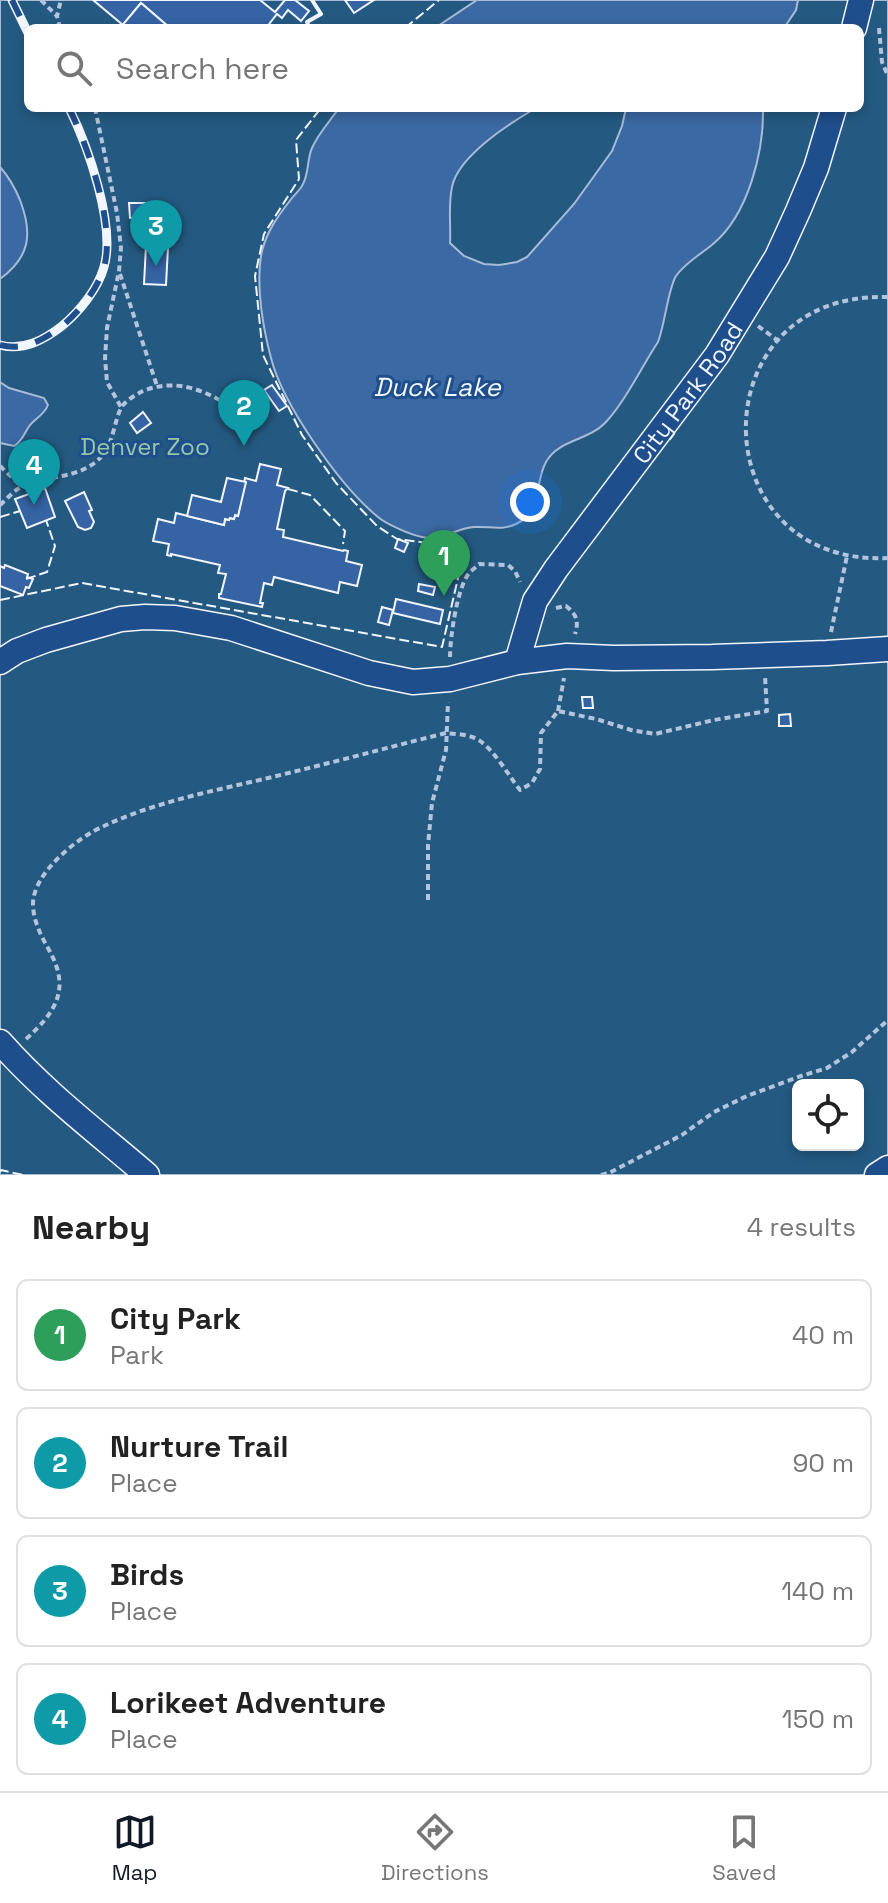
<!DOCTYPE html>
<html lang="en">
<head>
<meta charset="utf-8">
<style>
  body { margin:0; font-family:"Space Grotesk",sans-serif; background:#f2f2f2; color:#222 }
  .controls { position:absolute; right:24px; bottom:24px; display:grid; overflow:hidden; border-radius:12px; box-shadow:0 4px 12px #0003 }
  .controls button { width:72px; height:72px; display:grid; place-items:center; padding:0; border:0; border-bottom:2px solid #e0e0e0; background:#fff; color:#222; font:40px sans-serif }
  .you { position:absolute; left:530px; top:502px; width:28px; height:28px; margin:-20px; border:6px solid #fff; border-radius:50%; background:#1a73e8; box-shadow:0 0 0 12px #1a73e833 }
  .badge { display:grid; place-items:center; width:52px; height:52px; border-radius:50%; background:#111827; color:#fff; font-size:26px; font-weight:700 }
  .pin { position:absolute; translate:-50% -66px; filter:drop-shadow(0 2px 4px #0008) }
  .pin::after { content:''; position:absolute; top:42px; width:28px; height:24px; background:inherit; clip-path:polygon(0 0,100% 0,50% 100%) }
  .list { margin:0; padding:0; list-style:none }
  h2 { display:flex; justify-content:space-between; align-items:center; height:104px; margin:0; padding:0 32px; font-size:34px }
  h2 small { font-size:26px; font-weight:400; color:#767676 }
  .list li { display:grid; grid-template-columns:52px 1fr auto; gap:24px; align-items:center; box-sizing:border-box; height:112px; margin:0 16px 16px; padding:0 16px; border:2px solid #e0e0e0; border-radius:12px }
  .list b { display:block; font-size:30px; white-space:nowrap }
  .list p { margin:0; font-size:26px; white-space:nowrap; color:#767676 }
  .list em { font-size:26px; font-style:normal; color:#767676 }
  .icon { flex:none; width:44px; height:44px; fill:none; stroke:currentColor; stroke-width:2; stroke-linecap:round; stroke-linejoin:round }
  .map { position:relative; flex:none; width:888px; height:1175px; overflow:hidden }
  .search { position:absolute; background:#fff; box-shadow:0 4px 12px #0003; left:24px; right:24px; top:24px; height:88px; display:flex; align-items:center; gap:20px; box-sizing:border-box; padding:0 28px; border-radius:12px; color:#767676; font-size:30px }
  .sheet { height:616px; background:#fff }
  nav { display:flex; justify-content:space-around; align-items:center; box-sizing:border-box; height:112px; border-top:2px solid #e0e0e0; background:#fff; font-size:22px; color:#767676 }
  nav a { display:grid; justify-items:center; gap:4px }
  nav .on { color:#111827 }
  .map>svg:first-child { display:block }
  .green { fill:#245a82; stroke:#a8bbd7; stroke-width:2; fill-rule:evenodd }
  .water { fill:#3b69a3; stroke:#a8bbd7; stroke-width:2 }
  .building { fill:#3563a3; stroke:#f2f6ff; stroke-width:2 }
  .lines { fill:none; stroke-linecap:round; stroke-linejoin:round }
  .minor-casing { stroke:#f2f6ff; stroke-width:27 }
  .path { stroke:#b3c4dc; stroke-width:4; stroke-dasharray:6 4; stroke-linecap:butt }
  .minor { stroke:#1f4e8c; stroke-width:24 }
  .rail-casing { stroke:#f2f6ff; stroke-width:9 }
  .rail { stroke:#1f4e8c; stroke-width:6; stroke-dasharray:18; stroke-linecap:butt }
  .fence { stroke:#f2f6ff; stroke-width:2; stroke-dasharray:10 4; stroke-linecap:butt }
  .wall { stroke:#f2f6ff; stroke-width:4 }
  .labels { text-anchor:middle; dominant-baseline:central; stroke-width:6; stroke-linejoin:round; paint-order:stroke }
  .street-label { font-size:24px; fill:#f2f6ff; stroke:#1f4e8c }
  .park-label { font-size:24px; fill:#97c8a6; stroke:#1f4e8c }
  .water-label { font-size:26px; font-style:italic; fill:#f2f6ff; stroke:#1f4e8c }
</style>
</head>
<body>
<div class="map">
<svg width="888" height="1175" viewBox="0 0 888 1175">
  <rect width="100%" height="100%" fill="#1f4e8c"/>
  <!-- green -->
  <path class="green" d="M0,0H888V1175H0ZM28,28H860V108H28ZM798,1085H858V1145H798Z"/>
  <!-- water -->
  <g class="water">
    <path d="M477,0H798L796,10L784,28H435Z"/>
    <path d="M339,108H536C510,123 458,156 452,187C448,205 451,225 450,243L464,256L484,264L499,265L517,262L527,257L574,204L612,151L622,126L626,108H763C764,152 748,215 713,244C700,255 686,262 676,276C668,289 665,324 658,342C642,366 625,402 605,423C588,441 559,439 546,462C533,485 545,510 516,524C501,531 490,526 474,527C456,528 441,542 422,537C411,535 386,524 378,517C340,486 283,405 271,358C263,328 256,287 261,256C265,233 278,216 292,198C296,193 301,189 303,184C309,173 307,159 312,148C318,134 330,121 339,108Z"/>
    <path d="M0,167C9,177 15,188 20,200C33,234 30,257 0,279Z"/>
    <path d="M0,382L9,388L44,398L48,405C44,415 37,417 30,425C24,433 23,441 14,446L0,443Z"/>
  </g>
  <!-- building -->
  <g class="building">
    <path d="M93,0H260L275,12L285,0H295L309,11L301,21L288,10L282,18L277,14L266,28H170L141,3L123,25Z"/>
    <path d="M345,0H374L354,13Z"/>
    <path d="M141,3L170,28H120Z"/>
    <path d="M129,203H146V217L130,218Z"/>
    <path d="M146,246L168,247L166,285L144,284Z"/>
    <path d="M272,385L287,406L279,411L264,390Z"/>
    <path d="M143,412L151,423L137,433L130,423Z"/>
    <path d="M260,464L281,469L277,485L288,488L285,491L277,529L284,530L283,537L343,551L344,550L348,551L346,561L362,565L357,586L340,582L338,593L274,577L272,585L264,583L260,603H263L262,607L219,598V594H221L226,574L218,573L220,565L171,554V556L167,555L169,544L153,541L158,519L174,523L176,513L224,525L225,519L229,520L230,518L234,519L235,515L238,516L245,478L256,481Z"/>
    <path d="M227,478L246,482L238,516L235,515L234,519L230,518L229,520L225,519L224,525L187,516L192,495L221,502Z"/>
    <path d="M45,488L55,517L27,528L15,499Z"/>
    <path d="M84,492L92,510L89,511L94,522L91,528L85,530L78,527L65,501Z"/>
    <path d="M398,539L408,543L404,552L395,548Z"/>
    <path d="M5,565L28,574L27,577L33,579L29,588L26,587L23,595L0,586V566L4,568Z"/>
    <path d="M419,584L435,587L433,595L418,591Z"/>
    <path d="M396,599L443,610L440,624L393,613Z"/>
    <path d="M382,607L393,610L389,625L378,622Z"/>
    <path d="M582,697H592L593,708H583Z"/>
    <path d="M790,714L791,726H779V715Z"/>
  </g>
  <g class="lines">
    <defs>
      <g id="minor">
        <path d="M854,28L861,0"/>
        <path d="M0,662L17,651L46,640L121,619L145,617L175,618L231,628L369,673L413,682L450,679L517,662L567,656L614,658L712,657L827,653L888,649"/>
        <path id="s1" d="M517,662L535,601L556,569L717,355L777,257L798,211L816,168L834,108"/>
        <path d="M0,1042C44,1092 97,1132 147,1175"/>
        <path d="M877,1175L888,1168"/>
      </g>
    </defs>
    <!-- minor casing -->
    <use href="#minor" class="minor-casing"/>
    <!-- path -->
    <g class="path">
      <path d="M41,0L57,16"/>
      <path d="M60,28L57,16L61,0"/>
      <path d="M879,28L882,62L888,76"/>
      <path d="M95,108L117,213L121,248L119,271L107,328L105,358L107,382L121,407"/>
      <path d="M120,274L157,386"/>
      <path d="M888,297C697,291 700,567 888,558"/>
      <path d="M758,326L777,340"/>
      <path d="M0,466L21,486"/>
      <path d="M0,505C7,499 15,489 23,486C48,475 77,479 98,460C113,446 113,427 120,410C123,402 135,395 143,391C185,374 222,399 255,424"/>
      <path d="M556,608L566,606C577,615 579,621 575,634"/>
      <path d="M831,632L847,556"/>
      <path d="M450,657C450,638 457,588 469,573C472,570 476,567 479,564L508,565L515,571L520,582"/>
      <path d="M558,711L564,678"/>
      <path d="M428,900V845L432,803L446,750L448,702"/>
      <path d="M26,1039C56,1012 71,989 49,950C41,936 33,920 33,904C33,873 78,837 104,826C155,802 213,791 268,778C327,764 386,748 446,733C454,734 464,734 472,737C490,742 508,775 520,790L532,783L540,769L541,733L558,711L596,719L631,730L655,734L714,720L767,711L765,676"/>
      <path d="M601,1175L609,1173L682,1135L714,1112L747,1096L801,1076L827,1068L852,1052L888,1020"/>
    </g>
    <!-- minor -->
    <use href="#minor" class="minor"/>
    <defs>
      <g id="rail">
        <path d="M12,0L28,33"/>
        <path d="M0,345C24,351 44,340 62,326C79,312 98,289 104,267C116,226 88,146 69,108"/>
      </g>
    </defs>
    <!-- rail casing -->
    <use href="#rail" class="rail-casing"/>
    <!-- rail -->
    <use href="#rail" class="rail"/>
    <!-- fence -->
    <g class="fence">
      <path d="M405,28L439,0"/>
      <path d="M288,489L310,495L345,531L343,544"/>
      <path d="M0,517L20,511"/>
      <path d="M26,579L47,572L55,546L46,520"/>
      <path d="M0,600L82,583L442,647L465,548L397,539L377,526L336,483L302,435L263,355L255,276L264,234L299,179L296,140L321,108"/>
      <path d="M0,1172L1,1170L23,1175"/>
    </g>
    <!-- wall -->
    <path class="wall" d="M309,28L307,22L321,14L312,0"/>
  </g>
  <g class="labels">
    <!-- street labels -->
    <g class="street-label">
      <text stroke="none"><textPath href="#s1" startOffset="322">City Park Road</textPath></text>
    </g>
    <!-- park labels -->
    <g class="park-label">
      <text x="145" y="446">Denver Zoo</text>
    </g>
    <!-- water labels -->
    <g class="water-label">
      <text x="437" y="387">Duck Lake</text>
    </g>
  </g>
</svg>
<div class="controls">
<button><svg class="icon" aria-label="locate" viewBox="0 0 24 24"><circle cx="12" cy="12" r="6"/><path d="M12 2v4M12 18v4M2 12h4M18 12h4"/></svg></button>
</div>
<div class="you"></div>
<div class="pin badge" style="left:444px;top:596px;background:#2e9e5b">1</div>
<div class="pin badge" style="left:244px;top:446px;background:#0f9aa8">2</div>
<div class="pin badge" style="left:156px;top:266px;background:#0f9aa8">3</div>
<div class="pin badge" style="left:34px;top:505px;background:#0f9aa8">4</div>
<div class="search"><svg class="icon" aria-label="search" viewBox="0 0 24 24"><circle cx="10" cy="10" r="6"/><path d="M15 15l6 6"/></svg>Search here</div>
</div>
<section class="sheet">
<h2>Nearby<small>4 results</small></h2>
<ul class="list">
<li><span class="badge" style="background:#2e9e5b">1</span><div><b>City Park</b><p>Park</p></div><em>40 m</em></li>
<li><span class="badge" style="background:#0f9aa8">2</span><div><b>Nurture Trail</b><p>Place</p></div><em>90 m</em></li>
<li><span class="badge" style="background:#0f9aa8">3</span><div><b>Birds</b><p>Place</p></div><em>140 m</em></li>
<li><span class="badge" style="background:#0f9aa8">4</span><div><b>Lorikeet Adventure</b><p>Place</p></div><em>150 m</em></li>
</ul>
</section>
<nav>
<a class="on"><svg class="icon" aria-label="map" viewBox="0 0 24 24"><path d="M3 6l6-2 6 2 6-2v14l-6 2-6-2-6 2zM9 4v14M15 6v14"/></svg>Map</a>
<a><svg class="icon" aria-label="directions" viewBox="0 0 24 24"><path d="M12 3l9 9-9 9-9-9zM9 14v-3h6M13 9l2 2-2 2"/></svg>Directions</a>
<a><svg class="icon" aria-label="saved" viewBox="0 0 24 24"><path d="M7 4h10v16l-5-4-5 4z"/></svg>Saved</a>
</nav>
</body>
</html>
